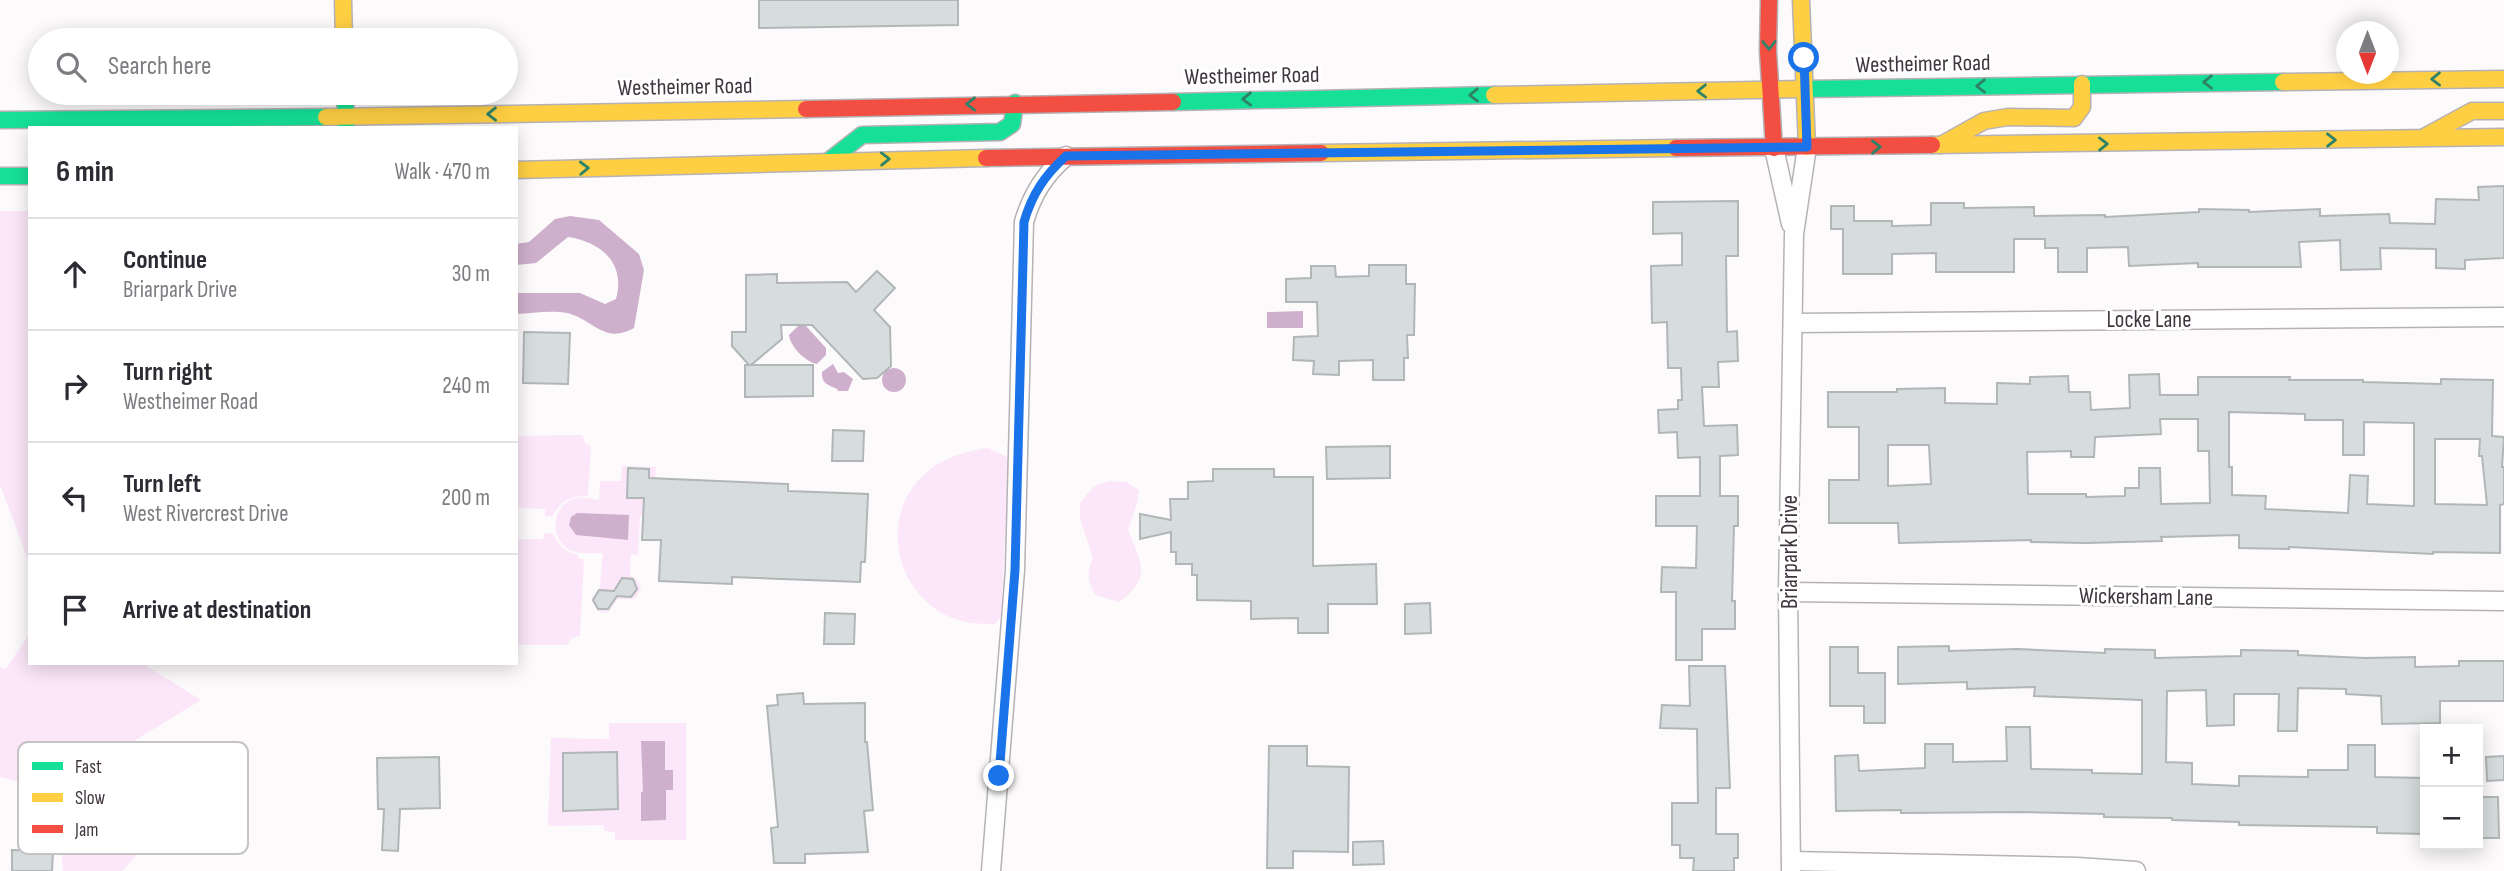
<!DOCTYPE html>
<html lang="en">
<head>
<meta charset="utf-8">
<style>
  body { margin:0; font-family:"Sofia Sans Condensed",sans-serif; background:#f2f2f3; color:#2b2b33 }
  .controls { position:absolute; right:21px; bottom:21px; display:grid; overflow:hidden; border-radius:0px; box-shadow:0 4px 18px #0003 }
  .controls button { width:63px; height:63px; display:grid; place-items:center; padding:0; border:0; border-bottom:2px solid #e1e1e2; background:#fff; color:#2b2b33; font:35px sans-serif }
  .compass { position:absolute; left:2336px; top:21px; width:63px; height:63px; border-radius:50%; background:#fff; box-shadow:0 4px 18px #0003; rotate:180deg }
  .stop { position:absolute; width:21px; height:21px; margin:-16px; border:5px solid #1a73e8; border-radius:50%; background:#fff }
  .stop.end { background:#1a73e8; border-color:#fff; box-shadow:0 2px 7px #0008 }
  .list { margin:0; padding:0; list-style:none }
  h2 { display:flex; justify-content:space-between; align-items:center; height:91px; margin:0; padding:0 28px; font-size:30px }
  h2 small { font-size:23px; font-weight:400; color:#7c7c81 }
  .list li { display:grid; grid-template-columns:46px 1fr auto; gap:21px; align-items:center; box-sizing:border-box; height:112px; padding:0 28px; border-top:2px solid #e1e1e2 }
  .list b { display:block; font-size:26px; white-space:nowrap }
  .list p { margin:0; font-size:23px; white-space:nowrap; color:#7c7c81 }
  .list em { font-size:23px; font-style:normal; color:#7c7c81 }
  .icon { flex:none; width:38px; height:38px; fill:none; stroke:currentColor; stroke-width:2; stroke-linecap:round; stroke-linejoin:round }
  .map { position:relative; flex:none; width:2504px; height:871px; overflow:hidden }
  .search { position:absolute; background:#fff; box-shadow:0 4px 18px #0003; left:28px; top:28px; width:490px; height:77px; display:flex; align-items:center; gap:18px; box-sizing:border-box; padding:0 24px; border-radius:38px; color:#7c7c81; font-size:26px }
  .panel { position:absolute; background:#fff; box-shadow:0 4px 18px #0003; left:28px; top:126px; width:490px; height:539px; border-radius:0px }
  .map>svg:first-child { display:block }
  .green { fill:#fbe7f9 }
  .water { fill:#cfb0cc }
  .building { fill:#d7ddde; stroke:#b1b6b7; stroke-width:2; fill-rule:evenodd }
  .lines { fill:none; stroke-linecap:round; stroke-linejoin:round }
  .street-casing { stroke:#b6b1b5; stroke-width:21 }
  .fast-casing { stroke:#b6b1b5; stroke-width:19 }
  .slow-casing { stroke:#b6b1b5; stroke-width:19 }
  .jam-casing { stroke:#b6b1b5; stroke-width:19 }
  .street { stroke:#fffeff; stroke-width:18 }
  .fast { stroke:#16e098; stroke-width:16 }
  .slow { stroke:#ffcf43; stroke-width:16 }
  .jam { stroke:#f24e42; stroke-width:16 }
  .oneway { stroke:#2d8267 }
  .route { stroke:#1a73e8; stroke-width:9 }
  .labels { text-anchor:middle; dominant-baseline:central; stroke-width:6; stroke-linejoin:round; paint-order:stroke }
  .street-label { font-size:23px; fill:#40363f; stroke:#fff }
  .key { fill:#fff; stroke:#c6c3c5; stroke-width:2 }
  .key-label { font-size:19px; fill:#40363f }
</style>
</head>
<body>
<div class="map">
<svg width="2504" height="871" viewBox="0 0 2504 871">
  <rect width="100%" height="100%" fill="#fdfafc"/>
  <!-- green -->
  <g class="green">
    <path d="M0,211H30V565L0,485Z"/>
    <path d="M582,435L585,443L591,446L588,496C571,496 560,501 553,516H545V509L516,508V436Z"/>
    <path d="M988,448L1009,458L1001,615L996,624C983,624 970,624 958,620C904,603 879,534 913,487C932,462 958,452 988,448Z"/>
    <path d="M622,466L656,467L654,516H640L638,555L631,554L630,575L638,581L641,588L635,599H618L608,613L599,612L591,600L600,587L603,553C594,553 583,554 575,552C548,544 549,504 577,498C584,497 591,499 599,500L600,481H621Z"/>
    <path d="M1109,481L1126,482L1139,490L1137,503L1128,530C1141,564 1153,576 1119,602L1095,595C1088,582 1086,572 1093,558L1080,518V503L1093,487Z"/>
    <path d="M553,533C557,545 566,552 578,555L579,559H584L580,636L571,638L567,645H516V539H543L544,534Z"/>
    <path d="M30,633V663H142L201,700L129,744L135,857L122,871H63L57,790L0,777V668L6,669Z"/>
    <path d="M609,723H686V840H615V833L604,830V825L548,826L551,738L609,739Z"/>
  </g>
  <!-- water -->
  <g class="water">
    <path d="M570,216L599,220L639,254L644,270L634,328C604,345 593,319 567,313C552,310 532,313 516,314V293H580L605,304L616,299C626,263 601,242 568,237L536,263L516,265V244L529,242L555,219Z"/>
    <path d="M1303,311V328H1267V312Z"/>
    <path d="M798,326H806L826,348V355L817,364C805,362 790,346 789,335Z"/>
    <path d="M833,364L838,373L844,372L853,379L848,391H838L837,389C828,385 821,383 822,372Z"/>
    <circle cx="894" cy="380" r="12"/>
    <path d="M577,513L629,515L628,540L576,535L569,525L571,517Z"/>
    <path d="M641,741H665V770H673V790H666V820L641,821V792H643Z"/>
  </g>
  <!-- building -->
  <g class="building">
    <path d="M759,0H958V25L759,28Z"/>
    <path d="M2504,186V258L2465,260V269L2436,268V249L2380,248L2381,269L2341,270L2340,240L2299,242L2301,267H2198V263L2129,266L2128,247L2087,248V272H2058V248H2045V239H2014V272H1936V253L1892,254V274H1843V229H1831V206H1854V221H1892V226L1931,225V203H1964V208L2034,207V216L2105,215V217L2199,212V209L2249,210V212L2320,209V216L2389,214L2390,223L2435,224L2436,199L2479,200L2478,187Z"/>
    <path d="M1738,201V256H1726L1727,332L1737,331L1738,361L1718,362L1719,387H1702L1704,426L1737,425L1738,455L1720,456V496H1738V526H1734L1732,601H1735V629H1702V660H1676V592H1661L1662,567L1696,568L1697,526H1656V496H1700V457L1678,458L1677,432L1659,433L1658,410L1678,409V400H1682L1681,368H1668L1667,322L1652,323L1651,266L1682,265V233L1653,234V202Z"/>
    <path d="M1369,265H1406V284H1415L1414,335H1407L1408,358H1404V380H1373V360L1339,361V375L1313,374L1314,361L1293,360L1294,337L1318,336L1317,302H1286V279L1311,278V266H1335L1336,277L1369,276Z"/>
    <path d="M877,271L895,288L874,310L890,327L891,366L877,378L863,379L812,325H781L782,339L751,365H813V396L745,397V365H749L732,346V332H746V275L777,274V283L847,282L856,292Z"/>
    <path d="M524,332L570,333L568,384L523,383Z"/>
    <path d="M2159,374L2160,395H2198V377H2290L2289,380H2363V382L2441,384V379L2493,380L2492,436L2504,437L2502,467H2504V504L2500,505V553L2433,552V554L2289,547V549L2239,548V535L2161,537L2162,541L2086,543L2031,542V540L1899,543L1898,523H1829V480H1859V427H1828V392H1897V389L1945,388V403L1997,404V383L2030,384V377L2068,376L2069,392H2090L2091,410L2130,408L2129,375ZM2229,412L2305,414V420H2343V455H2364V422L2414,423V506L2367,504L2368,476L2350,475L2348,513L2265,509L2266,496L2232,495V467H2229ZM2160,419H2198V451H2209L2210,503L2161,504L2160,468H2139V488H2125V496L2086,497V494H2028L2027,452L2071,451V457H2094L2095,437L2161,434ZM2435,439H2480L2479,456H2482L2487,505L2435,504ZM1888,445H1929L1931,484L1888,486Z"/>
    <path d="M833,430L864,431L863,461H832Z"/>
    <path d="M1390,446V478L1327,479L1326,447Z"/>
    <path d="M628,468L649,469V478L788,484V491L868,494L865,562H861L860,582L732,577V584L659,581L661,540H642L644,498H627Z"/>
    <path d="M1213,469H1274V477H1313V566L1376,564L1377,604H1328V633H1298V618L1251,619V601L1197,600V575H1192V564H1176V552H1171V532L1140,539V514L1171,520L1170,499H1188V482L1213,481Z"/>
    <path d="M622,578L633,579L637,589L631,597L617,596L608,609H598L593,600L599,590L614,591Z"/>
    <path d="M1430,603L1431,633L1405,634V604Z"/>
    <path d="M825,613L855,614L854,644H824Z"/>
    <path d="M1949,646V651L2018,649L2105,653V649L2155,650V658L2241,656V650L2298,651V655L2365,658L2415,657V667L2459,666V661H2504V701H2440V723L2382,724L2381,696L2346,694V689L2298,688L2297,731H2278L2279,694H2234V725L2207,726L2206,690L2167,691L2166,762L2192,763V784L2239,786V776L2308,777V770H2348V745H2375V777L2425,778V834L2377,833V827L2239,825V822L2172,820V818L2104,817V814L2021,812L1901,813V810L1836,811L1835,756L1858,755L1859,771L1925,768V744H1953V762L2007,761L2006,727H2030L2031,769L2092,770V773L2142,774V700L2034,696L2035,687L1967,689V682L1898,684V647Z"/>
    <path d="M1830,647H1858V673H1885V723H1864V706H1830Z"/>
    <path d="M1689,666H1725L1730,788H1716V834H1738V858H1734V871H1693L1694,858H1680V845H1672V803H1698L1697,729L1660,728L1662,705L1690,706Z"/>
    <path d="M803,693L804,704L865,703V742H867L873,810L864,811L868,852L805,854V863H774L771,828L778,827L767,706L778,705L777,695Z"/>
    <path d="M1269,746H1307V766L1349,767L1348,852L1293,851V868H1267Z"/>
    <path d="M617,752L618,809L563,811V753Z"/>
    <path d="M2504,756V780L2487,781L2486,757Z"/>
    <path d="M439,757L440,808L400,809L398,851L382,850L384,809H378L377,758Z"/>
    <path d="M2478,797H2498L2499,838H2478Z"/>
    <path d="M1383,841L1384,864L1353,865V842Z"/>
    <path d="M12,850L53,851L52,871H12Z"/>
  </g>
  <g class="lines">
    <defs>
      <g id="street">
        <path d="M1774,148L1791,224"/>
        <path d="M1793,323L2504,317"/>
        <path d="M1788,592L2504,601"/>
        <path d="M1791,861L2077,867L2136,871"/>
        <path d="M991,871L1015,570L1024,222C1032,194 1045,174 1066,156"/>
        <path d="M1791,871L1788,592L1794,234L1807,147"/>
      </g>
      <g id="fast">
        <path d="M1804,89L2283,82"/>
        <path d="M345,93L346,128"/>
        <path d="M1173,102L1494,95"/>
        <path d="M0,120L326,117"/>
        <path d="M830,160L862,135L1000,132L1012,124L1015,103"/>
        <path d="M0,176H30"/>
      </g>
      <g id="slow">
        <path d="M343,0L344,40"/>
        <path d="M1801,0L1807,147"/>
        <path d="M2283,82L2504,79"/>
        <path d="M1494,95L1804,89"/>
        <path d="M326,117L806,109"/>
        <path d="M2426,136L2472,111H2504"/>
        <path d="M1932,145L2504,137"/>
        <path d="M1941,145L1984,121L2008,117L2074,118L2082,107V84"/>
        <path d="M1321,153L1676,148"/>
        <path d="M516,170L986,158"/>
      </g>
      <g id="jam">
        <path d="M1769,0L1768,51L1774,148"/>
        <path d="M806,109L1173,102"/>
        <path d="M1676,148L1932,145"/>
        <path d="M986,158L1321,153"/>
      </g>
    </defs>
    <!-- street casing -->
    <use href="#street" class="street-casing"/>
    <!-- fast casing -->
    <use href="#fast" class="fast-casing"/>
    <!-- slow casing -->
    <use href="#slow" class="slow-casing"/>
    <!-- jam casing -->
    <use href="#jam" class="jam-casing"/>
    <!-- street -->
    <use href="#street" class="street"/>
    <!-- fast -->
    <use href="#fast" class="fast"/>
    <!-- slow -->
    <use href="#slow" class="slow"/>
    <!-- jam -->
    <use href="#jam" class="jam"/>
  </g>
  <!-- one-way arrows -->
  <defs><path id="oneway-chevron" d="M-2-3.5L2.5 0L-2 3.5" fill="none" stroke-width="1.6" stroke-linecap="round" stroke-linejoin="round" transform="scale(1.75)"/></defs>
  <g class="oneway">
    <use href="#oneway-chevron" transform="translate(1769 45) rotate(90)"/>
    <use href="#oneway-chevron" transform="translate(2436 79) rotate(179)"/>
    <use href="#oneway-chevron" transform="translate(2208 82) rotate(179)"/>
    <use href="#oneway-chevron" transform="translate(1981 86) rotate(179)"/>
    <use href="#oneway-chevron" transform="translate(1702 91) rotate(179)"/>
    <use href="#oneway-chevron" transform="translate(1474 95) rotate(179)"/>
    <use href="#oneway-chevron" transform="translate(1247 99) rotate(179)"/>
    <use href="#oneway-chevron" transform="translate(971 104) rotate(179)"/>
    <use href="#oneway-chevron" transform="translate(492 114) rotate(179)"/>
    <use href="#oneway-chevron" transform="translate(2331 140) rotate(-1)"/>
    <use href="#oneway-chevron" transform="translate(2103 144) rotate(-1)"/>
    <use href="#oneway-chevron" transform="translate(1876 147) rotate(-1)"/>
    <use href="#oneway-chevron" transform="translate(885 159) rotate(-1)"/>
    <use href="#oneway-chevron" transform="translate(584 168) rotate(-2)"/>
  </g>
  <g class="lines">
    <!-- route -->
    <path class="route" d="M999,776L1015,570L1024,222C1032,194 1045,175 1066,156L1807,147L1804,58"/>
  </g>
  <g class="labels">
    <!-- street labels -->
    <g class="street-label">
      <text transform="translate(1923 64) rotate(-1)">Westheimer Road</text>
      <text transform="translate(1252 76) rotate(-1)">Westheimer Road</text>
      <text transform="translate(685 87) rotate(-1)">Westheimer Road</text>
      <text x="2149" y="320">Locke Lane</text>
      <text transform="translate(1790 552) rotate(-90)">Briarpark Drive</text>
      <text transform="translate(2146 597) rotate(1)">Wickersham Lane</text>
    </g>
  </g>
  <!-- legend -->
  <rect x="18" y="742" width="230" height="112" rx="10" class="key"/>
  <rect x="32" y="762" width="31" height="8" fill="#16e098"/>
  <rect x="32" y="793" width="31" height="9" fill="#ffcf43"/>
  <rect x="32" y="825" width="31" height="8" fill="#f24e42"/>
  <g class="key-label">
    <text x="75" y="773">Fast</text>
    <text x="75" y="804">Slow</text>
    <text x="75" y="836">Jam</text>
  </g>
</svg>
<div class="controls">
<button>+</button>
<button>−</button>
</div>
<svg class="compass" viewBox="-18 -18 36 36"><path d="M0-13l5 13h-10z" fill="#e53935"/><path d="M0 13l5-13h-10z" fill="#7c7c81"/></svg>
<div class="stop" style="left:1804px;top:58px"></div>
<div class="stop end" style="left:999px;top:776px"></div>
<div class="search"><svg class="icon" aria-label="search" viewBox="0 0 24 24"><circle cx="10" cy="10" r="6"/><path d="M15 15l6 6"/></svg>Search here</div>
<section class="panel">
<h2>6 min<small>Walk · 470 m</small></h2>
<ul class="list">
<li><svg class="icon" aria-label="ahead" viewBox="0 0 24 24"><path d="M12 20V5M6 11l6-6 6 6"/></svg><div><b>Continue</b><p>Briarpark Drive</p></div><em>30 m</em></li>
<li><svg class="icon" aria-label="right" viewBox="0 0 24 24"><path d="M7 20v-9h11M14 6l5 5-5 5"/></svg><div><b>Turn right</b><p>Westheimer Road</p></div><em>240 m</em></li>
<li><svg class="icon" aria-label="left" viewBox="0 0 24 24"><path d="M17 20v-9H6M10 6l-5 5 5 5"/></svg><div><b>Turn left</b><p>West Rivercrest Drive</p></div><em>200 m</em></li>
<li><svg class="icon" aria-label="arrive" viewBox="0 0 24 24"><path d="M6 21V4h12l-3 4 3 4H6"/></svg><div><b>Arrive at destination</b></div></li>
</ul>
</section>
</div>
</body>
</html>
